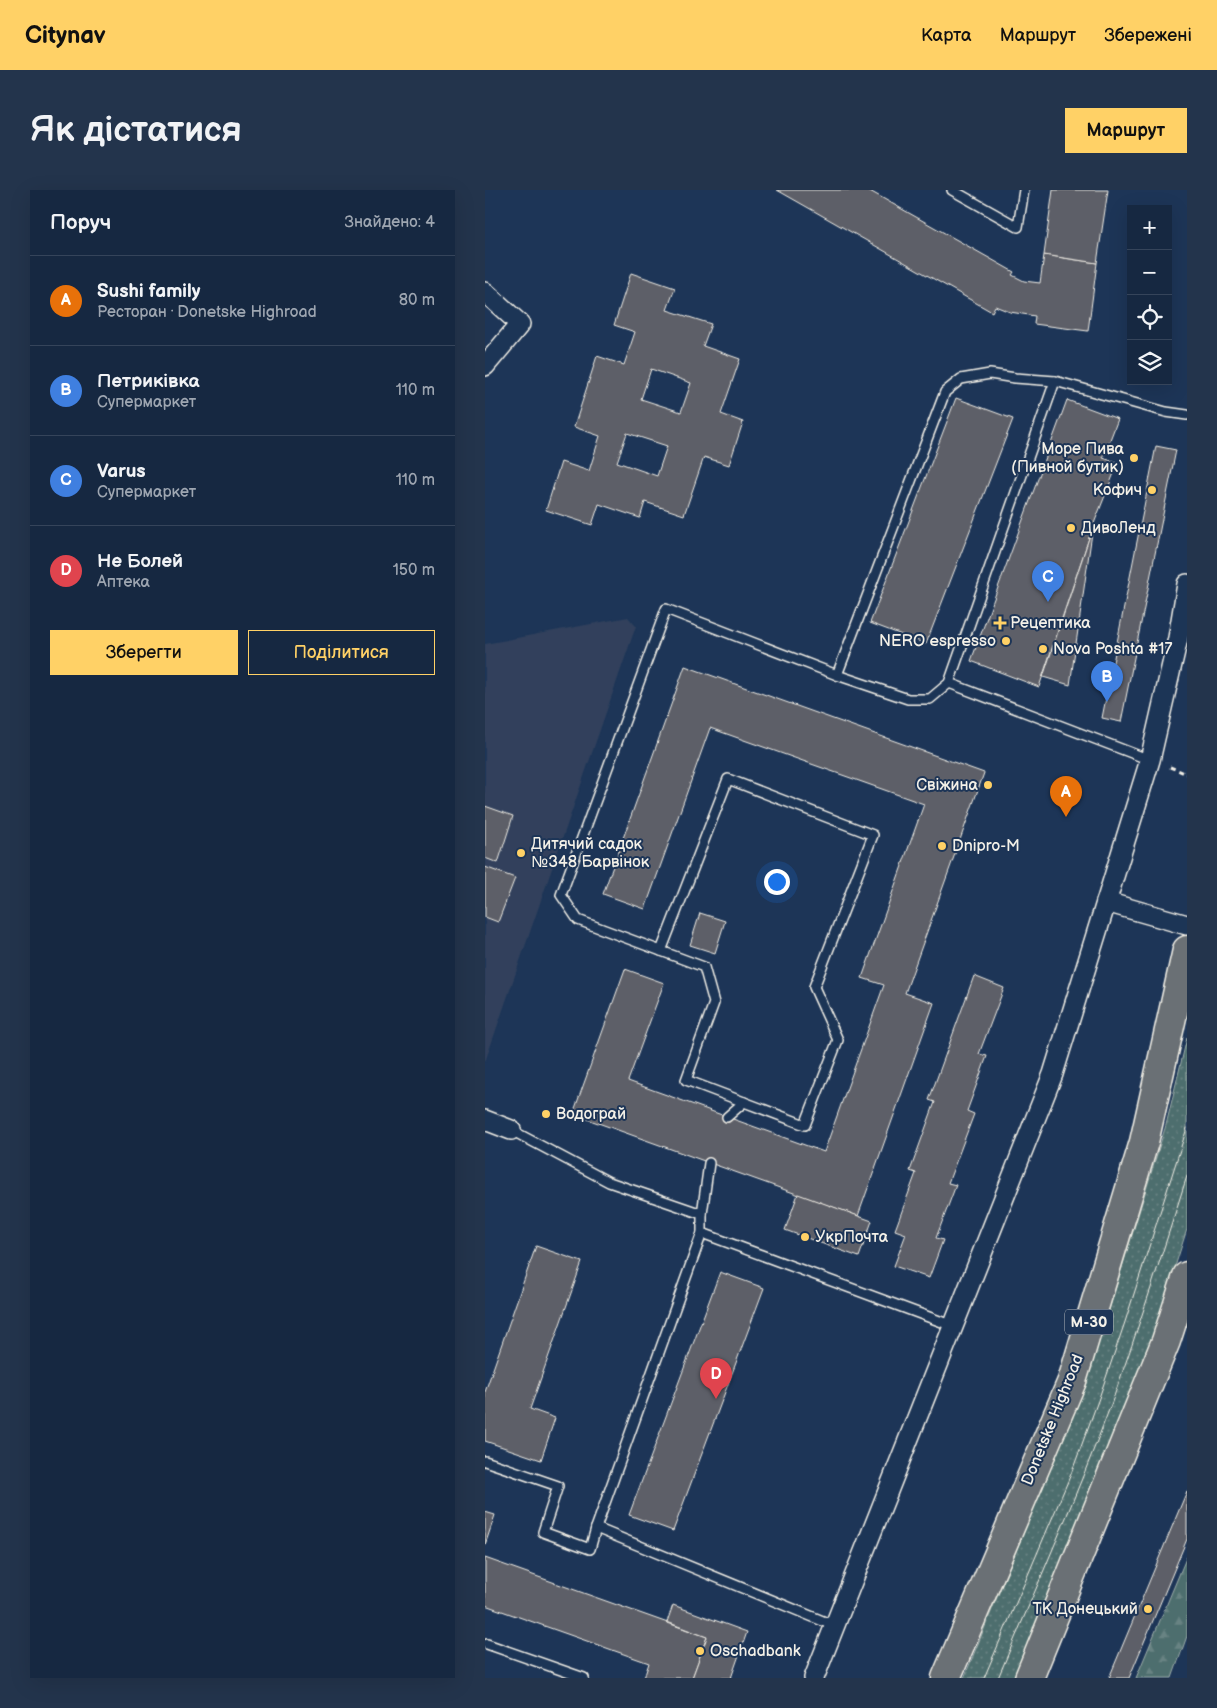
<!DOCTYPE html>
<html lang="uk">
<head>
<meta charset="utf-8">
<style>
  body { margin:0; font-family:"Balsamiq Sans",sans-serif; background:#23344c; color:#f1f3f6 }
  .controls { position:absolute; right:15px; top:15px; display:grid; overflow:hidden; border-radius:0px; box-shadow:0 5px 20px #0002 }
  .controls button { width:45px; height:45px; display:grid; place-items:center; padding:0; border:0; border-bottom:1px solid #35445a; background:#162841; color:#f1f3f6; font:25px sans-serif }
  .you { position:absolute; left:291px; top:691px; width:18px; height:18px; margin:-12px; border:4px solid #fff; border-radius:50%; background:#1a73e8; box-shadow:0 0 0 8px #1a73e833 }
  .badge { display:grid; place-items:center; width:32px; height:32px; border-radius:50%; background:#ffd166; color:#fff; font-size:16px; font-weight:700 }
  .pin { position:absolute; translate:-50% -41px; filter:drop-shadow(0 1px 2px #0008) }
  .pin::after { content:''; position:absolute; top:26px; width:18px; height:15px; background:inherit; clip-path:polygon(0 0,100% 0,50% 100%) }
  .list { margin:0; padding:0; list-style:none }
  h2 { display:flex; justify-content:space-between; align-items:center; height:65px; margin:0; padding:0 20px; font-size:21px }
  h2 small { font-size:16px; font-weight:400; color:#9ea6b1 }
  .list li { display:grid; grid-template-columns:32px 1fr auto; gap:15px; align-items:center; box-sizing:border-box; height:90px; padding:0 20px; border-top:1px solid #35445a }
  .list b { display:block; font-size:19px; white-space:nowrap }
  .list p { margin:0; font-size:16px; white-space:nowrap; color:#9ea6b1 }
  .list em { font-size:16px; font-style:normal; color:#9ea6b1 }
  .actions { display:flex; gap:10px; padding:15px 20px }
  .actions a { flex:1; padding:11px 0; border:1px solid #ffd166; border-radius:0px; text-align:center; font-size:18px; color:#ffd166 }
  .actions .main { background:#ffd166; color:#111 }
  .icon { flex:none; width:28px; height:28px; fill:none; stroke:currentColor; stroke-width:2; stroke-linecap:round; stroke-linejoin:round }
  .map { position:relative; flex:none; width:702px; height:1488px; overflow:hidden; border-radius:0px }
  header { display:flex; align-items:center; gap:30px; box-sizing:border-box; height:70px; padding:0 25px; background:#ffd166; color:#111 }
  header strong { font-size:24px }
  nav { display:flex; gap:28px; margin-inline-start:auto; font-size:18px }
  .intro { display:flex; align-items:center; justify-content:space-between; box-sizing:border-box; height:120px; padding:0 30px }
  h1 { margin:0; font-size:35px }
  .button { padding:12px 22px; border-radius:0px; background:#ffd166; color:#111; font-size:18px; font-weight:700 }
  main { display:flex; gap:30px; padding:0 30px }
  aside { flex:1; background:#162841; border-radius:0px; box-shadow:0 5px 20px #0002 }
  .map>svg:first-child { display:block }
  .built { fill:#30415c }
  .grass { fill:url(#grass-dots); stroke:#a1b0ab }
  .forest { fill:url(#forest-firs); stroke:#a1b0ab }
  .building { fill:#5d5e67; stroke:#f4f1e8; fill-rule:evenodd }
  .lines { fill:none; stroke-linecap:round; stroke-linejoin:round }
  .lane-casing { stroke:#f4f1e8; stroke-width:12 }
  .street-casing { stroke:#f4f1e8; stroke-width:22 }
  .highway-casing { stroke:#f4f1e8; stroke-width:31 }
  .path { stroke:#f4f1e8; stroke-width:3; stroke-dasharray:5 4; stroke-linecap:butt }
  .lane { stroke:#1d3557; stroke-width:9 }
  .street { stroke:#1d3557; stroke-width:19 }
  .highway { stroke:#6a7074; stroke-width:28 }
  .tram { stroke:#f4f1e8; stroke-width:1 }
  .poi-dot { fill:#ffd166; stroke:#1d3557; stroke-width:2 }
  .labels { text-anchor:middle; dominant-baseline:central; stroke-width:4; stroke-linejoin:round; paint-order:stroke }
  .shield { fill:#1d3557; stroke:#b4b9bc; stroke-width:1 }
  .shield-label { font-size:15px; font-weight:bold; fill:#f4f1e8 }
  .poi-label { font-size:16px; fill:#f4f1e8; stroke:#1d3557; text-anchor:start }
  .street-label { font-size:16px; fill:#f4f1e8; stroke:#1d3557 }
</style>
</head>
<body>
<header>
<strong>Citynav</strong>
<nav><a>Карта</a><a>Маршрут</a><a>Збережені</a></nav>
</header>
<div class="intro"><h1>Як дістатися</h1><a class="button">Маршрут</a></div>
<main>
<aside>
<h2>Поруч<small>Знайдено: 4</small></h2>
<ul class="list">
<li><span class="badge" style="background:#e8710a">A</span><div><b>Sushi family</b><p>Ресторан · Donetske Highroad</p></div><em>80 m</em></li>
<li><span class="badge" style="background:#3f7fe0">B</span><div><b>Петриківка</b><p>Супермаркет</p></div><em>110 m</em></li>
<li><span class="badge" style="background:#3f7fe0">C</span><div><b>Varus</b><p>Супермаркет</p></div><em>110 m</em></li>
<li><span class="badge" style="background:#e0444e">D</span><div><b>Не Болей</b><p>Аптека</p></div><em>150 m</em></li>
</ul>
<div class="actions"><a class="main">Зберегти</a><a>Поділитися</a></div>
</aside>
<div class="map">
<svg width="702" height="1488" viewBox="0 0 702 1488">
  <defs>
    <pattern id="grass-dots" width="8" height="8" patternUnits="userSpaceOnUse" patternTransform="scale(1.25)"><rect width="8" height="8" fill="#4e6e6e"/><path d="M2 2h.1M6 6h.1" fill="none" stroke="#688383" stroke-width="1.8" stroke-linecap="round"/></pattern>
    <pattern id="forest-firs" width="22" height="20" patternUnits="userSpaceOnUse" patternTransform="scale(1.25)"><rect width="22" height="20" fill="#4e6e6e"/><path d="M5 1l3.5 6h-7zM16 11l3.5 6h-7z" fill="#688383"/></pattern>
  </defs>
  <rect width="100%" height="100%" fill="#1d3557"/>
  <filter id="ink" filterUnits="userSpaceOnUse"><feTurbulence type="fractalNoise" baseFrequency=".02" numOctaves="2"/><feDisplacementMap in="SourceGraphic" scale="10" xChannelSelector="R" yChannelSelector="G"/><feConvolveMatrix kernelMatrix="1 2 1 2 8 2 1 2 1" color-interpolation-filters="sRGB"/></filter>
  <g filter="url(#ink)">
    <!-- built -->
    <path class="built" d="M143,427L151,436L0,872V454Z"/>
    <!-- grass -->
    <path class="grass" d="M702,848V1039L661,1168L536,1488H479L574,1256L622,1126L681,935Z"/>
    <!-- forest -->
    <path class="forest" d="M702,1366V1446L687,1488H651Z"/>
    <!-- building -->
    <g class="building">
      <path d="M292,0H383L529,82L527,85L539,91L555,93L559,65L612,73L603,141L549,134L550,126L525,122L510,116L507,122Z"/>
      <path d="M568,0H623L612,73L559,65Z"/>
      <path d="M146,83L190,98L182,120L226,134L218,156L255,169L236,224L258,232L244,275L219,267L199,325L160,312L155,328L114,314L107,335L61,320L76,272L104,281L115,246L89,237L112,166L139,175L150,142L129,135ZM166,179L206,193L196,222L156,209ZM142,243L182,256L172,286L132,272Z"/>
      <path d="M471,208L528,229L441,454L385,433Z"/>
      <path d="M582,210L633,229L618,268L633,273L608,336L554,497L486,471Z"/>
      <path d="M671,256L691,260L636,532L617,528Z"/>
      <path d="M608,336L585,495L558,487Z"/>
      <path d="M200,476L499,583L420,803L449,813L373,1026L88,924L140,779L179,793L143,891L339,962L399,795L377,788L439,614L225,538L160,719L118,704Z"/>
      <path d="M0,616L28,626L13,673L0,668Z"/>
      <path d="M0,677L30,688L13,732L0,727Z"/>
      <path d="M215,723L240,731L230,763L205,755Z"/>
      <path d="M489,786L519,798L494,864L502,866L482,921L489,924L463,993L471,995L451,1048L458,1050L444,1088L409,1076L421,1044L410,1040L431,983L425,981L450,912L444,910Z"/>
      <path d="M313,1004L387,1031L374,1067L300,1040Z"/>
      <path d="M51,1056L97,1072L45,1219L70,1228L56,1270L0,1251V1202Z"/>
      <path d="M235,1082L279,1098L188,1341L144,1325Z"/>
      <path d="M702,1301V1349L644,1488H624Z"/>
      <path d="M0,1322L10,1325L0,1355Z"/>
      <path d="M0,1368L222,1447L207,1488H159L164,1473L0,1415Z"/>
      <path d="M188,1415L262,1442L246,1488H207L222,1447L182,1432Z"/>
    </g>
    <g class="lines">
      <defs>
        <g id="lane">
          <path d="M467,0L533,37L539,0"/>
          <path d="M352,485L460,202L476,189L505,184L530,188L570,191L681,222L702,225"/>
          <path d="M464,493L665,570"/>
          <path d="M176,761L243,589L388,645L329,797L353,850L320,935L259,912"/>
          <path d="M242,927L259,912L201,890L229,813L219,777L93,730L76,705L181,419L352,485L423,509H445L464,493L570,191"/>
          <path d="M26,940L124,992L217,1024V1043L468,1136"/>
          <path d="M217,1024L224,973"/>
          <path d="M217,1043L111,1338L350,1436"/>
          <path d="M0,1271L73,1296L58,1342L105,1359L111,1338"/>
          <path d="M2,1454L99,1488"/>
        </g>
        <g id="street">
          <path d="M0,102L35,134L0,176"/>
          <path d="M621,712L702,735"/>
          <path d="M0,930L26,940"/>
          <path d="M329,1488L568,884L665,570L693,448L702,394"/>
        </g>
        <g id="highway">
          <path d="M461,1488L587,1191L659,952L702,760"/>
          <path d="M544,1488L681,1151L702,1086"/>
        </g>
      </defs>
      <!-- lane casing -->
      <use href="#lane" class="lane-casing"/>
      <!-- street casing -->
      <use href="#street" class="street-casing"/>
      <!-- highway casing -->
      <use href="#highway" class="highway-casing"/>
      <!-- path -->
      <path class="path" d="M685,577L702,584"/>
      <!-- lane -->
      <use href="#lane" class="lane"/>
      <!-- street -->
      <use href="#street" class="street"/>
      <!-- highway -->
      <use href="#highway" class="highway"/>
      <!-- tram -->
      <g class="tram">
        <path d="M499,1488L586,1284L614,1208L640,1132L702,938"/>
        <path d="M513,1488C552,1396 592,1305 627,1212C654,1137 678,1061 702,986"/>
      </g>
    </g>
  </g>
  <!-- markers -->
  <g class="poi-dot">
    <circle cx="649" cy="268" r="5"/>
    <circle cx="667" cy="300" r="5"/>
    <circle cx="586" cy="338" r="5"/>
    <path d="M512.5 425.5h5v5h5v5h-5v5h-5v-5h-5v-5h5z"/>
    <circle cx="521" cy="451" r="5"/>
    <circle cx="558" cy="459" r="5"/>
    <circle cx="503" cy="595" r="5"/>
    <circle cx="457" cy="656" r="5"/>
    <circle cx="36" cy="663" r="5"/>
    <circle cx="61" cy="924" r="5"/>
    <circle cx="320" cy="1047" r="5"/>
    <circle cx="663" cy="1419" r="5"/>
    <circle cx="215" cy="1461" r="5"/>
  </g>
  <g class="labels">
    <!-- shield labels -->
    <rect class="shield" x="580" y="1119.5" width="48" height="25" rx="4"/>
    <g class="shield-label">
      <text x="604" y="1132">М-30</text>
    </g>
    <!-- poi labels -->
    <g class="poi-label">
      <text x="639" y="259" text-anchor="end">Море Пива<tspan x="639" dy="18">(Пивной бутик)</tspan></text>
      <text x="657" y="300" text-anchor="end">Кофич</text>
      <text x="596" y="338">ДивоЛенд</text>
      <text x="525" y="433">Рецептика</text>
      <text x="511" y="451" text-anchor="end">NERO espresso</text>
      <text x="568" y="459">Nova Poshta #17</text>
      <text x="493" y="595" text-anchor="end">Свіжина</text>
      <text x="46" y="654">Дитячий садок<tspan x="46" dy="18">№348 Барвінок</tspan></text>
      <text x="467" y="656">Dnipro-M</text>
      <text x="71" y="924">Водограй</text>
      <text x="330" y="1047">УкрПочта</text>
      <text x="653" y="1419" text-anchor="end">ТК Донецький</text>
      <text x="225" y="1461">Oschadbank</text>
    </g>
    <!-- street labels -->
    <g class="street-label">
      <text transform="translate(568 1230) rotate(-68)">Donetske Highroad</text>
    </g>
  </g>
</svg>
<div class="controls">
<button>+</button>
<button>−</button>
<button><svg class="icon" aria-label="locate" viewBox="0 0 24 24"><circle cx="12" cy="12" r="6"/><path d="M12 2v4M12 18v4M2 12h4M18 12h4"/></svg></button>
<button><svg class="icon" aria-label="layers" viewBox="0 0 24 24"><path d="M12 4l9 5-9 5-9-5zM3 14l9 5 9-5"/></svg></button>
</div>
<div class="you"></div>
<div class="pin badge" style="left:581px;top:627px;background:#e8710a">A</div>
<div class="pin badge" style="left:622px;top:512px;background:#3f7fe0">B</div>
<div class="pin badge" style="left:563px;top:412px;background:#3f7fe0">C</div>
<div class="pin badge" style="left:231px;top:1209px;background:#e0444e">D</div>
</div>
</main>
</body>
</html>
